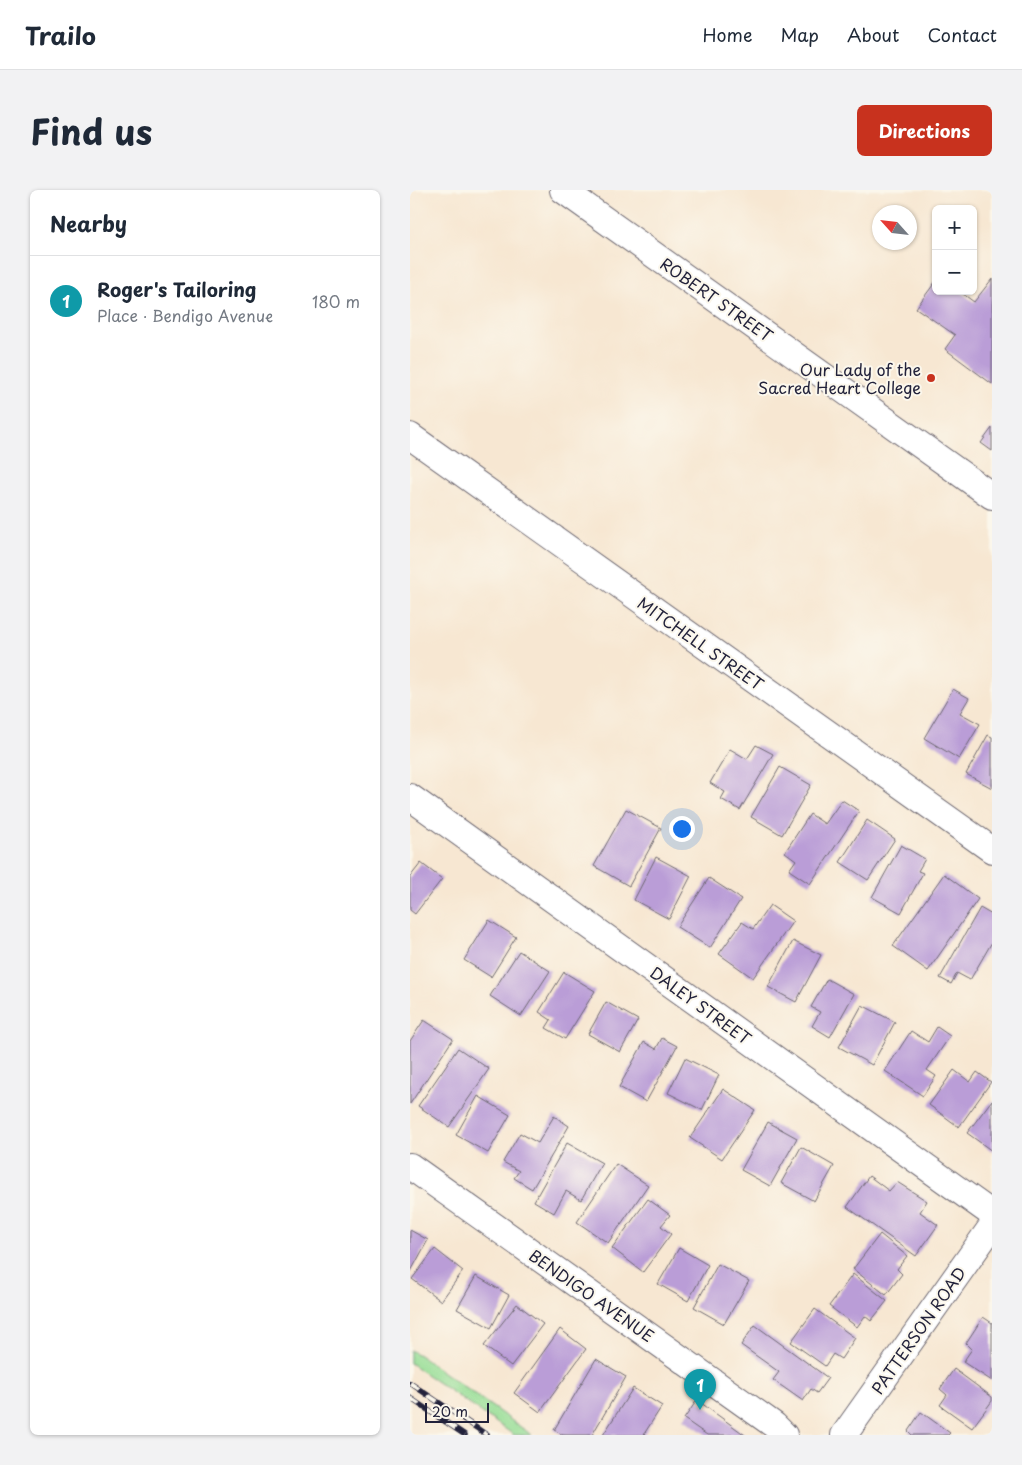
<!DOCTYPE html>
<html lang="en">
<head>
<meta charset="utf-8">
<style>
  body { margin:0; font-family:"Playpen Sans",sans-serif; background:#f2f2f3; color:#1f2937 }
  .controls { position:absolute; right:15px; top:15px; display:grid; overflow:hidden; border-radius:8px; box-shadow:0 1px 4px #0004 }
  .controls button { width:45px; height:45px; display:grid; place-items:center; padding:0; border:0; border-bottom:1px solid #e0e1e3; background:#fff; color:#1f2937; font:25px sans-serif }
  .compass { position:absolute; left:462px; top:15px; width:45px; height:45px; border-radius:50%; background:#fff; box-shadow:0 1px 4px #0004; rotate:297deg }
  .scale { position:absolute; left:15px; bottom:12px; width:64px; box-sizing:border-box; padding-left:5px; border:2px solid #22223b; border-top:0; font-size:14px; line-height:18px; white-space:nowrap; color:#22223b; -webkit-text-stroke:4px #fbf7ec; paint-order:stroke }
  .you { position:absolute; left:271px; top:638px; width:18px; height:18px; margin:-12px; border:4px solid #fff; border-radius:50%; background:#1a73e8; box-shadow:0 0 0 8px #1a73e833 }
  .badge { display:grid; place-items:center; width:32px; height:32px; border-radius:50%; background:#c8321e; color:#fff; font-size:16px; font-weight:700 }
  .pin { position:absolute; translate:-50% -41px; filter:drop-shadow(0 1px 2px #0008) }
  .pin::after { content:''; position:absolute; top:26px; width:18px; height:15px; background:inherit; clip-path:polygon(0 0,100% 0,50% 100%) }
  .list { margin:0; padding:0; list-style:none }
  h2 { display:flex; justify-content:space-between; align-items:center; height:65px; margin:0; padding:0 20px; font-size:21px }
  h2 small { font-size:16px; font-weight:400; color:#747a83 }
  .list li { display:grid; grid-template-columns:32px 1fr auto; gap:15px; align-items:center; box-sizing:border-box; height:90px; padding:0 20px; border-top:1px solid #e0e1e3 }
  .list b { display:block; font-size:19px; white-space:nowrap }
  .list p { margin:0; font-size:16px; white-space:nowrap; color:#747a83 }
  .list em { font-size:16px; font-style:normal; color:#747a83 }
  .map { position:relative; flex:none; width:582px; height:1245px; overflow:hidden; border-radius:8px }
  header { display:flex; align-items:center; gap:30px; box-sizing:border-box; height:70px; padding:0 25px; background:#fff; border-bottom:1px solid #e0e1e3 }
  header strong { font-size:24px }
  nav { display:flex; gap:28px; margin-inline-start:auto; font-size:18px }
  .intro { display:flex; align-items:center; justify-content:space-between; box-sizing:border-box; height:120px; padding:0 30px }
  h1 { margin:0; font-size:35px }
  .button { padding:12px 22px; border-radius:8px; background:#c8321e; color:#fff; font-size:18px; font-weight:700 }
  main { display:flex; gap:30px; padding:0 30px }
  aside { flex:1; background:#fff; border-radius:8px; box-shadow:0 1px 4px #0004 }
  .map>svg:first-child { display:block }
  .green { fill:#99de97; stroke:#5e8069 }
  .building { fill:#ba9dd7 }
  .lines { fill:none; stroke-linecap:round; stroke-linejoin:round }
  .minor-casing { stroke:#6d6770; stroke-width:28 }
  .minor { stroke:#fff; stroke-width:26 }
  .rail-casing { stroke:#22223b; stroke-width:5.5 }
  .rail { stroke:#fbf7ec; stroke-width:4; stroke-dasharray:11; stroke-linecap:butt }
  .poi-dot { fill:#c8321e; stroke:#fbf7ec; stroke-width:2 }
  .labels { text-anchor:middle; dominant-baseline:central; stroke-width:4; stroke-linejoin:round; paint-order:stroke }
  .street-label { font-size:16px; fill:#22223b; stroke:#fbf7ec }
  .poi-label { font-size:16px; fill:#22223b; stroke:#fbf7ec; text-anchor:end }
</style>
</head>
<body>
<header>
<strong>Trailo</strong>
<nav><a>Home</a><a>Map</a><a>About</a><a>Contact</a></nav>
</header>
<div class="intro"><h1>Find us</h1><a class="button">Directions</a></div>
<main>
<aside>
<h2>Nearby<small></small></h2>
<ul class="list">
<li><span class="badge" style="background:#0f9aa8">1</span><div><b>Roger's Tailoring</b><p>Place · Bendigo Avenue</p></div><em>180 m</em></li>
</ul>
</aside>
<div class="map">
<svg width="582" height="1245" viewBox="0 0 582 1245">
  <rect width="100%" height="100%" fill="#fbf7ec"/>
  <filter id="ink" filterUnits="userSpaceOnUse"><feTurbulence type="fractalNoise" baseFrequency=".02" numOctaves="2"/><feDisplacementMap in="SourceGraphic" scale="10" xChannelSelector="R" yChannelSelector="G"/><feConvolveMatrix kernelMatrix="1 2 1 2 8 2 1 2 1" color-interpolation-filters="sRGB"/></filter>
  <filter id="wash" filterUnits="userSpaceOnUse"><feTurbulence type="fractalNoise" baseFrequency=".0096" numOctaves="4" result="noise"/><feDisplacementMap in="SourceGraphic" scale="20" xChannelSelector="R" yChannelSelector="G"/><feGaussianBlur stdDeviation="1.12" result="paint"/><feColorMatrix in="noise" values="0 0 0 0 0 0 0 0 0 0 0 0 0 0 0 0 0 1.4 0 .05"/><feComposite in="paint" operator="in"/></filter>
  <g filter="url(#wash)">
    <rect width="100%" height="100%" fill="#f7e7d2"/>
    <!-- green -->
    <path class="green" d="M0,1160L9,1165L122,1245H104L0,1173Z"/>
    <g id="blocks">
      <!-- building -->
      <g class="building">
        <path d="M582,89V194L535,159L545,145L506,118L526,91V101H549L564,112Z"/>
        <path d="M582,238V261L571,253Z"/>
        <path d="M543,499L559,508L550,523L570,534L549,569L514,548Z"/>
        <path d="M578,545L582,547V598L556,584Z"/>
        <path d="M346,555L363,564L330,620L311,609L315,602L300,593L320,559L337,569Z"/>
        <path d="M370,577L401,595L372,645L341,627Z"/>
        <path d="M432,610L449,621L400,694L379,680L386,670L375,662L400,624L415,634Z"/>
        <path d="M216,619L251,638L219,696L184,676Z"/>
        <path d="M457,630L485,649L458,690L430,672Z"/>
        <path d="M491,655L515,669L508,681L513,683L491,723L462,707Z"/>
        <path d="M246,667L281,686L259,729L224,710Z"/>
        <path d="M11,673L32,689L5,724L0,720V687Z"/>
        <path d="M534,684L568,709L518,781L483,756Z"/>
        <path d="M299,688L331,709L300,758L267,737Z"/>
        <path d="M360,715L383,731L343,788L309,764L332,732L343,739Z"/>
        <path d="M570,718L582,725V752L560,790L547,783L541,794L530,788Z"/>
        <path d="M79,730L106,747L81,787L54,770Z"/>
        <path d="M383,751L411,765L386,812L358,797Z"/>
        <path d="M109,761L140,781L111,826L80,806Z"/>
        <path d="M154,782L185,801L155,849L136,838L141,830L129,822Z"/>
        <path d="M417,789L444,804L420,847L402,836L410,822L401,817Z"/>
        <path d="M196,812L228,830L210,862L178,844Z"/>
        <path d="M452,815L485,832L462,875L429,857Z"/>
        <path d="M14,830L43,849L0,914V851Z"/>
        <path d="M527,837L540,846L517,880L526,886L513,906L475,881L501,841L518,852Z"/>
        <path d="M252,848L267,856L236,912L209,897L234,852L246,859Z"/>
        <path d="M48,858L79,879L39,937L8,916Z"/>
        <path d="M275,868L309,885L292,920L258,903Z"/>
        <path d="M544,880L560,892L567,882L581,892L549,937L519,915Z"/>
        <path d="M313,899L345,920L312,969L280,948Z"/>
        <path d="M68,906L100,925L78,963L46,945Z"/>
        <path d="M582,910V961L557,943Z"/>
        <path d="M144,926L159,936L122,999L104,988L109,981L93,972L110,943L128,953Z"/>
        <path d="M358,932L387,948L360,996L331,980Z"/>
        <path d="M157,953L192,973L171,1010L156,1001L144,1023L124,1011Z"/>
        <path d="M391,957L424,976L404,1011L371,993Z"/>
        <path d="M206,974L238,995L198,1053L167,1032Z"/>
        <path d="M459,986L479,1001L487,992L517,1011L510,1022L528,1035L506,1066L437,1017Z"/>
        <path d="M238,1009L260,1025L251,1036L261,1044L233,1082L202,1058Z"/>
        <path d="M0,1040L18,1050L0,1083Z"/>
        <path d="M470,1044L497,1066L487,1079L492,1084L476,1105L443,1079Z"/>
        <path d="M269,1058L298,1075L278,1111L248,1094Z"/>
        <path d="M25,1059L53,1081L31,1111L2,1089Z"/>
        <path d="M308,1074L339,1091L314,1134L284,1117Z"/>
        <path d="M443,1084L477,1111L461,1131L455,1126L447,1137L419,1116Z"/>
        <path d="M66,1086L99,1105L81,1138L47,1119Z"/>
        <path d="M107,1114L133,1134L101,1176L74,1156Z"/>
        <path d="M405,1119L445,1148L431,1169L423,1164L415,1176L381,1152Z"/>
        <path d="M573,1127L582,1133V1191L553,1172L562,1159L556,1153Z"/>
        <path d="M345,1135L418,1188L407,1203L401,1199L393,1211L363,1190L369,1182L331,1155Z"/>
        <path d="M150,1139L176,1159L130,1222L104,1203Z"/>
        <path d="M186,1169L216,1187L182,1245H153L144,1240Z"/>
        <path d="M544,1179L582,1207V1211L562,1238L530,1215L537,1205L530,1199Z"/>
        <path d="M223,1198L252,1216L234,1244L236,1245H193Z"/>
        <path d="M287,1210L335,1245H297L274,1229Z"/>
        <path d="M511,1222L540,1243L538,1245H502L498,1241Z"/>
      </g>
    </g>
  </g>
  <g filter="url(#ink)">
    <use href="#blocks" fill-opacity="0" stroke="#6d6770" stroke-width="1"/>
    <g class="lines">
      <defs>
        <g id="minor">
          <path d="M153,0L582,306"/>
          <path d="M0,246L582,660"/>
          <path d="M0,607L582,1024"/>
          <path d="M0,976L364,1235L374,1245"/>
          <path d="M434,1245L582,1036"/>
        </g>
      </defs>
      <!-- minor casing -->
      <use href="#minor" class="minor-casing"/>
      <!-- minor -->
      <use href="#minor" class="minor"/>
      <defs>
        <g id="rail">
          <path d="M0,1193L77,1245"/>
          <path d="M0,1208L55,1245"/>
        </g>
      </defs>
      <!-- rail casing -->
      <use href="#rail" class="rail-casing"/>
      <!-- rail -->
      <use href="#rail" class="rail"/>
    </g>
  </g>
  <!-- markers -->
  <circle class="poi-dot" cx="521" cy="188" r="5"/>
  <g class="labels">
    <!-- street labels -->
    <g class="street-label">
      <text transform="translate(307 109) rotate(35)">ROBERT STREET</text>
      <text transform="translate(291 453) rotate(35)">MITCHELL STREET</text>
      <text transform="translate(291 815) rotate(36)">DALEY STREET</text>
      <text transform="translate(182 1105) rotate(35)">BENDIGO AVENUE</text>
      <text transform="translate(508 1140) rotate(-55)">PATTERSON ROAD</text>
    </g>
    <!-- poi labels -->
    <g class="poi-label">
      <text x="511" y="179">Our Lady of the<tspan x="511" dy="18">Sacred Heart College</tspan></text>
    </g>
  </g>
</svg>
<div class="controls">
<button>+</button>
<button>−</button>
</div>
<svg class="compass" viewBox="-18 -18 36 36"><path d="M0-13l5 13h-10z" fill="#e53935"/><path d="M0 13l5-13h-10z" fill="#747a83"/></svg>
<div class="scale">20 m</div>
<div class="you"></div>
<div class="pin badge" style="left:290px;top:1220px;background:#0f9aa8">1</div>
</div>
</main>
</body>
</html>
